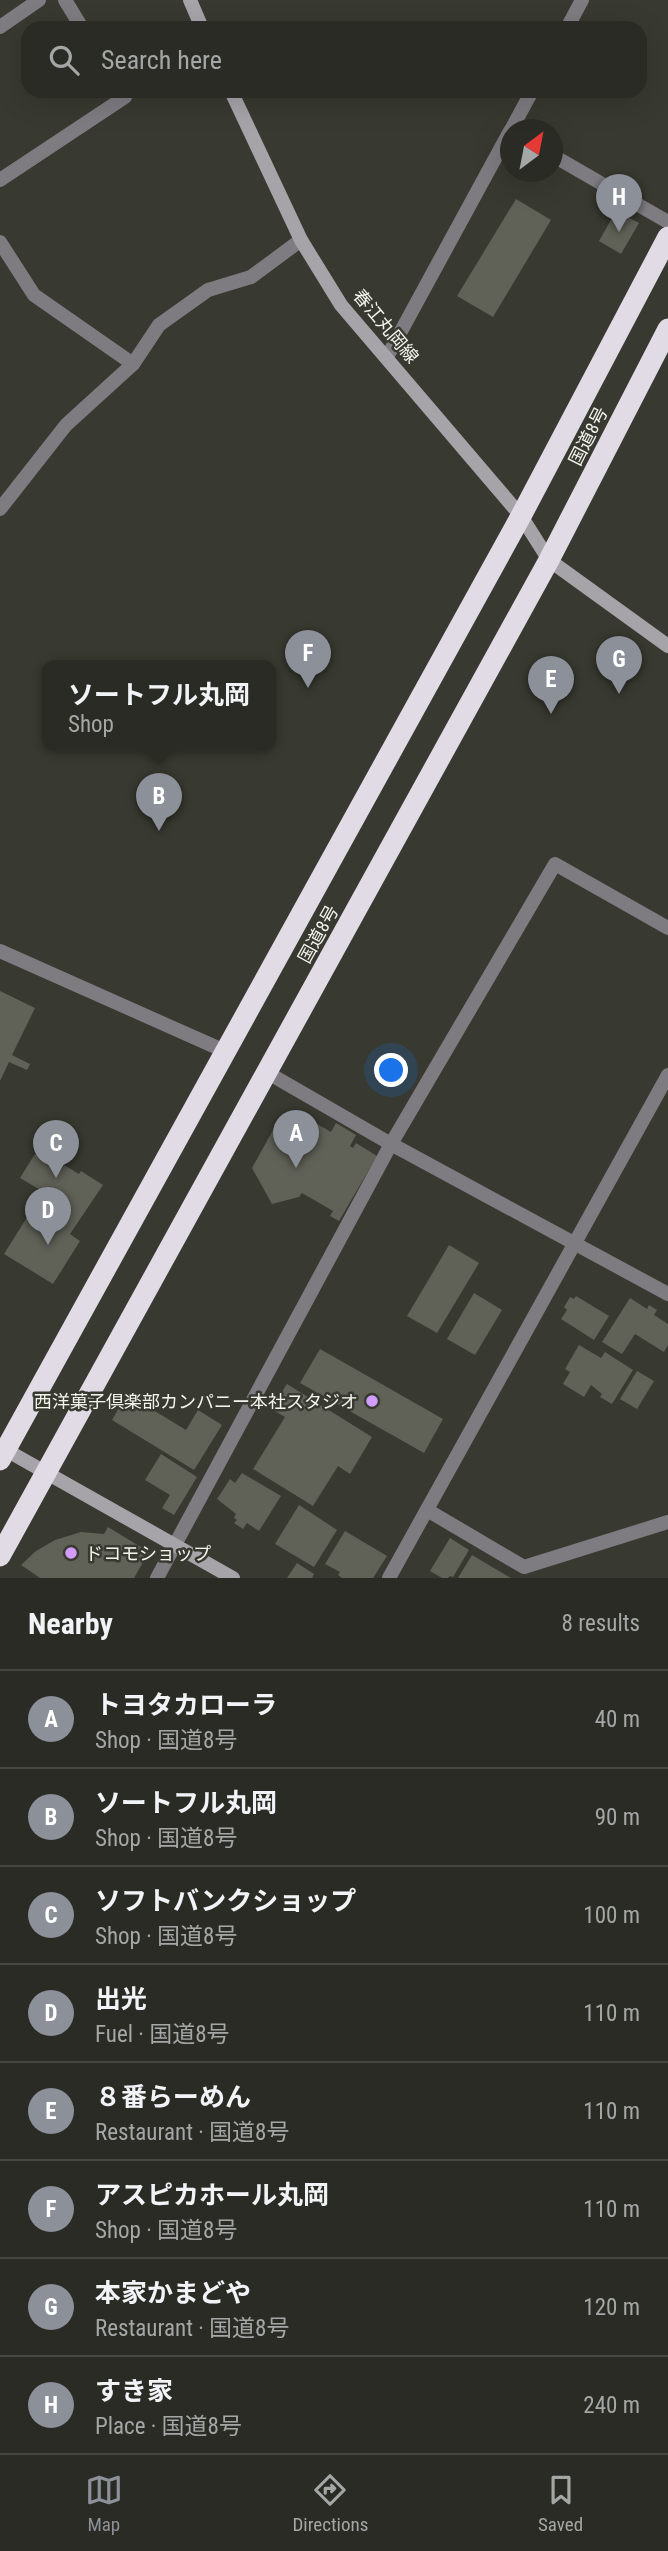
<!DOCTYPE html>
<html lang="en">
<head>
<meta charset="utf-8">
<style>
  body { margin:0; font-family:"Roboto Condensed","Noto Sans JP",sans-serif; background:#32332c; color:#f1f3f6 }
  .compass { position:absolute; left:500px; top:119px; width:63px; height:63px; border-radius:50%; background:#2a2b24; box-shadow:0 7px 28px #0002; rotate:32deg }
  .you { position:absolute; left:392px; top:1071px; width:24px; height:24px; margin:-18px; border:5px solid #fff; border-radius:50%; background:#1a73e8; box-shadow:0 0 0 10px #1a73e833 }
  .badge { display:grid; place-items:center; width:46px; height:46px; border-radius:50%; background:#8c9099; color:#fff; font-size:23px; font-weight:700 }
  .pin { position:absolute; translate:-50% -58px; filter:drop-shadow(0 2px 4px #0008) }
  .pin::after { content:''; position:absolute; top:37px; width:24px; height:21px; background:inherit; clip-path:polygon(0 0,100% 0,50% 100%) }
  .popup { position:absolute; left:42px; top:660px; width:234px; height:91px; box-sizing:border-box; display:grid; place-content:center; border-radius:14px; background:#2a2b24; filter:drop-shadow(0 2px 5px #0005); font-size:23px; white-space:nowrap; color:#a5a7a6 }
  .popup b { font-size:26px; color:#f1f3f6 }
  .popup::after { content:''; position:absolute; left:50%; top:100%; margin-left:-14px; border:14px solid transparent; border-top-color:#2a2b24 }
  .list { margin:0; padding:0; list-style:none }
  h2 { display:flex; justify-content:space-between; align-items:center; height:91px; margin:0; padding:0 28px; font-size:30px }
  h2 small { font-size:23px; font-weight:400; color:#a5a7a6 }
  .list li { display:grid; grid-template-columns:46px 1fr auto; gap:21px; align-items:center; box-sizing:border-box; height:98px; padding:0 28px; border-top:2px solid #464741 }
  .list b { display:block; font-size:26px; white-space:nowrap }
  .list p { margin:0; font-size:23px; white-space:nowrap; color:#a5a7a6 }
  .list em { font-size:23px; font-style:normal; color:#a5a7a6 }
  .icon { flex:none; width:38px; height:38px; fill:none; stroke:currentColor; stroke-width:2; stroke-linecap:round; stroke-linejoin:round }
  .map { position:relative; flex:none; width:668px; height:1578px; overflow:hidden }
  .search { position:absolute; background:#2a2b24; box-shadow:0 7px 28px #0002; left:21px; right:21px; top:21px; height:77px; display:flex; align-items:center; gap:18px; box-sizing:border-box; padding:0 24px; border-radius:21px; color:#a5a7a6; font-size:26px }
  .sheet { height:875px; background:#2a2b24 }
  nav { display:flex; justify-content:space-around; align-items:center; box-sizing:border-box; height:98px; border-top:2px solid #464741; background:#2a2b24; font-size:19px; color:#a5a7a6 }
  nav a { display:grid; justify-items:center; gap:4px }
  nav .on { color:#8c9099 }
  .map>svg:first-child { display:block }
  .building { fill:#606157 }
  .lines { fill:none; stroke-linecap:round; stroke-linejoin:round }
  .street { stroke:#7e7c81; stroke-width:14 }
  .secondary { stroke:#a6a3a9; stroke-width:14 }
  .highway { stroke:#e0dbe5; stroke-width:21 }
  .poi-dot { fill:#d29dfd; stroke:#383930; stroke-width:2.5 }
  .labels { text-anchor:middle; dominant-baseline:central; stroke-width:5; stroke-linejoin:round; paint-order:stroke }
  .street-label { font-size:18px; fill:#f4f4ef; stroke:#383930 }
  .poi-label { font-size:18px; fill:#f4f4ef; stroke:#383930; text-anchor:end }
</style>
</head>
<body>
<div class="map">
<svg width="668" height="1578" viewBox="0 0 668 1578">
  <rect width="100%" height="100%" fill="#383930"/>
  <!-- building -->
  <g class="building">
    <path d="M516,199L551,220L493,317L457,296Z"/>
    <path d="M616,211L639,223L621,254L599,241Z"/>
    <path d="M0,991L35,1008L12,1055L30,1064L27,1070L9,1062L0,1081Z"/>
    <path d="M305,1117L331,1132L336,1123L356,1135L350,1146L353,1148L356,1143L377,1156L339,1221L330,1216L333,1211L302,1193L299,1197L272,1204L252,1168L273,1130H297Z"/>
    <path d="M35,1154L61,1170L64,1165L79,1174L81,1171L103,1185L70,1234L80,1241L53,1284L4,1254L31,1211L49,1223L64,1199L52,1191L49,1195L20,1178Z"/>
    <path d="M449,1245L479,1263L437,1333L407,1316Z"/>
    <path d="M474,1293L502,1310L475,1355L447,1339Z"/>
    <path d="M576,1296L609,1316L594,1340L561,1319L567,1310L564,1307L570,1297L574,1299Z"/>
    <path d="M630,1298L647,1309L649,1305L657,1310L654,1315L668,1324V1345L664,1352L635,1334L622,1354L602,1342Z"/>
    <path d="M579,1345L601,1358L605,1352L633,1370L612,1404L600,1397L602,1394L591,1385L584,1397L563,1384L570,1372L565,1369Z"/>
    <path d="M320,1349L443,1419L424,1453L300,1383Z"/>
    <path d="M637,1371L654,1381L637,1409L620,1399Z"/>
    <path d="M287,1384L372,1437L350,1474L338,1466L313,1506L253,1469L285,1417L271,1409Z"/>
    <path d="M127,1394L186,1430L198,1410L222,1425L194,1470L112,1420Z"/>
    <path d="M161,1454L197,1477L174,1515L162,1508L170,1495L145,1480Z"/>
    <path d="M242,1473L281,1496L259,1531L247,1523L243,1529L234,1523L237,1520L234,1518L236,1514L217,1499L230,1479L235,1483Z"/>
    <path d="M299,1505L337,1530L314,1567L275,1544Z"/>
    <path d="M108,1527L149,1552L134,1578H40L21,1565L36,1551L55,1540L81,1532L104,1534Z"/>
    <path d="M345,1531L387,1556L373,1578H342L338,1575L340,1572L325,1564Z"/>
    <path d="M450,1538L469,1550L453,1577L450,1576L448,1578H442L430,1571Z"/>
    <path d="M472,1555L511,1578H458Z"/>
    <path d="M297,1563L314,1574L312,1578H287Z"/>
  </g>
  <g class="lines">
    <!-- street -->
    <g class="street">
      <path d="M65,0L82,28"/>
      <path d="M0,27L39,0"/>
      <path d="M567,28L582,0"/>
      <path d="M511,130L532,91"/>
      <path d="M552,155L668,222"/>
      <path d="M0,180L125,97L121,91"/>
      <path d="M0,242L34,295L133,364"/>
      <path d="M387,357L510,131"/>
      <path d="M0,509L66,425L133,364L159,325L208,290L251,277L301,240"/>
      <path d="M0,951L227,1052"/>
      <path d="M268,1073L391,1144L668,1294"/>
      <path d="M427,1510L524,1567L668,1522"/>
      <path d="M157,1578L391,1144L555,864L668,928"/>
      <path d="M389,1578L668,1075"/>
    </g>
    <!-- secondary -->
    <g class="secondary">
      <path d="M190,0L202,28"/>
      <path d="M231,91L301,240L341,305L521,516L549,560L668,646"/>
      <path d="M6,1450L233,1578"/>
    </g>
    <!-- highway -->
    <g class="highway">
      <path d="M0,1460L521,516L668,237"/>
      <path d="M0,1556L549,560L668,329"/>
    </g>
  </g>
  <!-- markers -->
  <g class="poi-dot">
    <circle cx="372" cy="1401" r="7"/>
    <circle cx="71" cy="1553" r="7"/>
  </g>
  <g class="labels">
    <!-- street labels -->
    <g class="street-label">
      <text transform="translate(386 326) rotate(50)">春江丸岡線</text>
      <text transform="translate(588 436) rotate(-63)">国道8号</text>
      <text transform="translate(318 934) rotate(-61)">国道8号</text>
    </g>
    <!-- poi labels -->
    <g class="poi-label">
      <text x="358" y="1401">西洋菓子倶楽部カンパニー本社スタジオ</text>
      <text x="85" y="1553" text-anchor="start">ドコモショップ</text>
    </g>
  </g>
</svg>
<svg class="compass" viewBox="-18 -18 36 36"><path d="M0-13l5 13h-10z" fill="#e53935"/><path d="M0 13l5-13h-10z" fill="#a5a7a6"/></svg>
<div class="you"></div>
<div class="pin badge" style="left:296px;top:1168px">A</div>
<div class="pin badge" style="left:159px;top:831px">B</div>
<div class="popup"><b>ソートフル丸岡</b>Shop</div>
<div class="pin badge" style="left:56px;top:1178px">C</div>
<div class="pin badge" style="left:48px;top:1245px">D</div>
<div class="pin badge" style="left:551px;top:714px">E</div>
<div class="pin badge" style="left:308px;top:688px">F</div>
<div class="pin badge" style="left:619px;top:694px">G</div>
<div class="pin badge" style="left:619px;top:232px">H</div>
<div class="search"><svg class="icon" aria-label="search" viewBox="0 0 24 24"><circle cx="10" cy="10" r="6"/><path d="M15 15l6 6"/></svg>Search here</div>
</div>
<section class="sheet">
<h2>Nearby<small>8 results</small></h2>
<ul class="list">
<li><span class="badge">A</span><div><b>トヨタカローラ</b><p>Shop · 国道8号</p></div><em>40 m</em></li>
<li><span class="badge">B</span><div><b>ソートフル丸岡</b><p>Shop · 国道8号</p></div><em>90 m</em></li>
<li><span class="badge">C</span><div><b>ソフトバンクショップ</b><p>Shop · 国道8号</p></div><em>100 m</em></li>
<li><span class="badge">D</span><div><b>出光</b><p>Fuel · 国道8号</p></div><em>110 m</em></li>
<li><span class="badge">E</span><div><b>８番らーめん</b><p>Restaurant · 国道8号</p></div><em>110 m</em></li>
<li><span class="badge">F</span><div><b>アスピカホール丸岡</b><p>Shop · 国道8号</p></div><em>110 m</em></li>
<li><span class="badge">G</span><div><b>本家かまどや</b><p>Restaurant · 国道8号</p></div><em>120 m</em></li>
<li><span class="badge">H</span><div><b>すき家</b><p>Place · 国道8号</p></div><em>240 m</em></li>
</ul>
</section>
<nav>
<a class="on"><svg class="icon" aria-label="map" viewBox="0 0 24 24"><path d="M3 6l6-2 6 2 6-2v14l-6 2-6-2-6 2zM9 4v14M15 6v14"/></svg>Map</a>
<a><svg class="icon" aria-label="directions" viewBox="0 0 24 24"><path d="M12 3l9 9-9 9-9-9zM9 14v-3h6M13 9l2 2-2 2"/></svg>Directions</a>
<a><svg class="icon" aria-label="saved" viewBox="0 0 24 24"><path d="M7 4h10v16l-5-4-5 4z"/></svg>Saved</a>
</nav>
</body>
</html>
